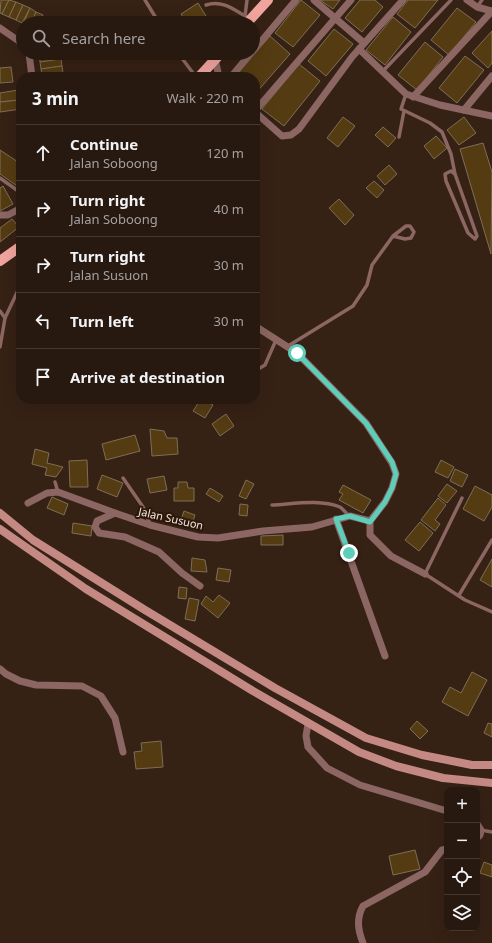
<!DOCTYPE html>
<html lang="en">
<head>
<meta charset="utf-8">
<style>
  body { margin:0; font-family:"Noto Sans",sans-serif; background:#34261e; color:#f1f3f6 }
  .controls { position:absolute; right:12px; bottom:12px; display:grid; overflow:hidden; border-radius:8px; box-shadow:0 4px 16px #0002 }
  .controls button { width:36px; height:36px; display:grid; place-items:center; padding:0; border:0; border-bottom:1px solid #443830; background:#281910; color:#f1f3f6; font:20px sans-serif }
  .stop { position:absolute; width:12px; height:12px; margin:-9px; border:3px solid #5dceb9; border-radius:50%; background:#fff }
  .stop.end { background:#5dceb9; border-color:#fff; box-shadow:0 1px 4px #0008 }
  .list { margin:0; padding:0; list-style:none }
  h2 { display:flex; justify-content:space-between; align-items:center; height:52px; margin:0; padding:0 16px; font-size:17px }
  h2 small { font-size:13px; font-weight:400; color:#a5a09f }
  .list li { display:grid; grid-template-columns:26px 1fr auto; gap:12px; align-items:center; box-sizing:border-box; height:56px; padding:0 16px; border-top:1px solid #443830 }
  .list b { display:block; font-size:15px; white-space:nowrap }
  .list p { margin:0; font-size:13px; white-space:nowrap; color:#a5a09f }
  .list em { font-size:13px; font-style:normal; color:#a5a09f }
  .icon { flex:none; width:22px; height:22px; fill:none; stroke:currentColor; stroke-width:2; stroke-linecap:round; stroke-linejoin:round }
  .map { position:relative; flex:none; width:492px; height:943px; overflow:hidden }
  .search { position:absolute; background:#281910; box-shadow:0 4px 16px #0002; left:16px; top:16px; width:244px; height:44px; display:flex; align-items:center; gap:10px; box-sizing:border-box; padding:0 14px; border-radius:22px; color:#a5a09f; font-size:15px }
  .panel { position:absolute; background:#281910; box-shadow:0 4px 16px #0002; left:16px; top:72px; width:244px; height:332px; border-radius:16px }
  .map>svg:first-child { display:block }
  .building { fill:#543b12; stroke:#7e6e57 }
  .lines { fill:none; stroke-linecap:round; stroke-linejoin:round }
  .service { stroke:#8b6662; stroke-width:3.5 }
  .minor { stroke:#8b6662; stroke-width:7 }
  .secondary { stroke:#c58984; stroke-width:8 }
  .primary { stroke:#f1a49e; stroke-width:10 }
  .route { stroke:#5dceb9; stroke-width:5 }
  .labels { text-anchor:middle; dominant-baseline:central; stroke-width:4; stroke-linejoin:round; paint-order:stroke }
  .street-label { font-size:11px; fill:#f8e8e1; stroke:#2c170b }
</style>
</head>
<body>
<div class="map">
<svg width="492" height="943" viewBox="0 0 492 943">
  <rect width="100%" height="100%" fill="#362115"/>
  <!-- building -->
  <g class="building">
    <path d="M1,0H9L2,14L0,13Z"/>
    <path d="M9,0L16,2L9,17L2,14Z"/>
    <path d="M301,0L320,15L293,47L275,33Z"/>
    <path d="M320,0H340L333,9Z"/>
    <path d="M360,0H375L383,7L362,32L345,18Z"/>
    <path d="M408,0H438L415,28L397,14Z"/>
    <path d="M16,2L23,5L16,20L9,17Z"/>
    <path d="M198,3L209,21L206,23H187L181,14Z"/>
    <path d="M23,5L30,8L22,23L16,20Z"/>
    <path d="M30,8L36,12L31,23L23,24Z"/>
    <path d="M457,8L476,22L449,55L431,40Z"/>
    <path d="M36,12L43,15L39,23H31Z"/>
    <path d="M393,17L411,32L385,65L366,50Z"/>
    <path d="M334,29L353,44L326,76L308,61Z"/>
    <path d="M492,31V63L488,68L472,53Z"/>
    <path d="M270,36L290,54L255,94V77H233Z"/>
    <path d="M425,42L443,57L417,90L398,75Z"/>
    <path d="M60,53L61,59L40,62L39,55Z"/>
    <path d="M465,56L484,70L457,103L439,88Z"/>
    <path d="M61,59L62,66L41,69L40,62Z"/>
    <path d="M299,64L320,81L284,126L262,109Z"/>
    <path d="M62,66L63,73L42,76L41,69Z"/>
    <path d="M11,67L13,82L0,83V68Z"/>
    <path d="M63,73V77H42V76Z"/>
    <path d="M18,90L19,100L0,102V93Z"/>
    <path d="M19,100L21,109L0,112V102Z"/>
    <path d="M343,117L355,126L338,147L327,138Z"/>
    <path d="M464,117L476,133L459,145L447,130Z"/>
    <path d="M383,127L396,138L388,147L375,135Z"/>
    <path d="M436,136L447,148L434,159L424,146Z"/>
    <path d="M483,143L492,172L491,254L460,149Z"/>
    <path d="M0,150L21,164V180L17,186L0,174Z"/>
    <path d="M389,165L397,174L385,185L377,176Z"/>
    <path d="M374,181L384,190L377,198L366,188Z"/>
    <path d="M3,186L13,204L0,211V188Z"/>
    <path d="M339,199L354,215L345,225L329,208Z"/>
    <path d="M12,219L19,227L0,242V228Z"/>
    <path d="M21,341V368H18Z"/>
    <path d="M201,399L213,405L205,418L193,411Z"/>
    <path d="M226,414L234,426L220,436L212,424Z"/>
    <path d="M150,429L164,431L167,438H177L178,454L152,456Z"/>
    <path d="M135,435L140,451L106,460L102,444Z"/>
    <path d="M35,449L49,453L47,463L63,467L56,477L45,475L47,468L32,464Z"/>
    <path d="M87,460L88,487H70L69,461Z"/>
    <path d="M441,460L454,467L448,478L435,472Z"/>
    <path d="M455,469L468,475L462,487L450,481Z"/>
    <path d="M102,475L123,483L117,497L97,489Z"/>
    <path d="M164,476L167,490L150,493L147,479Z"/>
    <path d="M246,480L254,484L246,499L239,496Z"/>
    <path d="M178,482H187L188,488H194V501H174V488H178Z"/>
    <path d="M447,484L457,491L447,503L438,496Z"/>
    <path d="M343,485L371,500L363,513L339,500L343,494L339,492Z"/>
    <path d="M475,486L492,495V507L484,521L463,509Z"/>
    <path d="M210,488L223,496L219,502L206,494Z"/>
    <path d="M52,497L68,504L64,515L47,508Z"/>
    <path d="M438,498L446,505L435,520L440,524L435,531L421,520Z"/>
    <path d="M240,504L248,505L247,516L239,515Z"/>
    <path d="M184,511L195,515L192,524L181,520Z"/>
    <path d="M420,522L433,533L419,551L405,540Z"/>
    <path d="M73,523L92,526L91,536L72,533Z"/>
    <path d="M283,535V545H261V536Z"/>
    <path d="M192,558L205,560L207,572L191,571Z"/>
    <path d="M492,559V587L480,580Z"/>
    <path d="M218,568L231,570L229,582L216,580Z"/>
    <path d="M179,587L187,588L186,599L178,598Z"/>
    <path d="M219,595L230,603L218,618L201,604L206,596L213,602Z"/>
    <path d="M189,598L199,600L195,621L185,619Z"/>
    <path d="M472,672L487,680L468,716L442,702L450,687L461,693Z"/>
    <path d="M417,721L428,731L420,739L410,729Z"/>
    <path d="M488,723L492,724V737L484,733Z"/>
    <path d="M161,741L163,767L136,769L134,752L142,751L141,743Z"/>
    <path d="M415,850L420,869L393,875L389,856Z"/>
    <path d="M484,862L492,865V877L480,873Z"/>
  </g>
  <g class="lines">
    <!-- service -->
    <g class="service">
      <path d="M145,0L159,23"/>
      <path d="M206,5C221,0 232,8 245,16"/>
      <path d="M477,7L482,0"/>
      <path d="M245,16L247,0"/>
      <path d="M178,53L196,77"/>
      <path d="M383,71L451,0"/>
      <path d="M406,94L401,109L430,123L442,132L451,154L455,174L477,236L475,239L468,233L446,181L445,174L451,171L455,174"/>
      <path d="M399,137L404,111"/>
      <path d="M0,178L21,193"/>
      <path d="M0,311L5,318L21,284"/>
      <path d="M288,346L353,306L367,285L372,265L393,236L406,226H410L414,232L411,238L405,239L393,236"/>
      <path d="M0,347L5,318"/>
      <path d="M255,371L265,365L276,340"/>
      <path d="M123,478L143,507L150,524"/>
      <path d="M55,482L58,492"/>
      <path d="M462,498L425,574L465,600L492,612"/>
      <path d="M272,505C293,504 320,499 340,507C343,509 346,513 349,516"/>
      <path d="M459,595L492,540"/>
      <path d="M481,830L492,832"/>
    </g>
    <!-- minor -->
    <g class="minor">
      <path d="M314,0L364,43"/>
      <path d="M467,0L477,7L492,11"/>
      <path d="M0,28L23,44"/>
      <path d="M359,49L406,94L440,105L492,116"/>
      <path d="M253,51L296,0"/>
      <path d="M29,53L32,77"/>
      <path d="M215,59L219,77"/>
      <path d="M231,77L251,53"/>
      <path d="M413,97L492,11"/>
      <path d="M464,110L492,76"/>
      <path d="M255,111L351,0"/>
      <path d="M255,112L282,136L291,135L299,129L352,57L403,0"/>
      <path d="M0,215H8L21,208"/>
      <path d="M255,326L297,353L366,423L392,463L396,474L392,488L385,502L370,521V535L391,556L425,574"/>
      <path d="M28,503L47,493L58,492L115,513"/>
      <path d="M336,519L385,656"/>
      <path d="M200,586L182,573L159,552L125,537L99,533L95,527L97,521L115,513L150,525L198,537L218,538L263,531L312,527L350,516L370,521"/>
      <path d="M0,669L6,674L20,681L36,685L82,686L101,696L115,718L123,752"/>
      <path d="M308,724L306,736L308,747L327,768L360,785L447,811"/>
      <path d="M477,824L481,830L480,835L477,838"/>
      <path d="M363,943C358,930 356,919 363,906L425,872L442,850L447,849"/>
    </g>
    <!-- secondary -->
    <g class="secondary">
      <path d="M0,513L33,540L145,610L275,688L366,738L422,755L472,765H492"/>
      <path d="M0,529L86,589L253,691L359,752L396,766L443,778L492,783"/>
    </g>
    <!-- primary -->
    <g class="primary">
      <path d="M247,23L268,0"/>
      <path d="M199,77L221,53"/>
      <path d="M0,261L21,246"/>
    </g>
  </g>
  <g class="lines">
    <!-- route -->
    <path class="route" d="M297,353L366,423L392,462L396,474L392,488L385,502L370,522L350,516L336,519L349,553"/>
  </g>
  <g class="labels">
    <!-- street labels -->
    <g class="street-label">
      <text transform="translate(171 518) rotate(13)">Jalan Susuon</text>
    </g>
  </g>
</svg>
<div class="controls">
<button>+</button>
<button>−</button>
<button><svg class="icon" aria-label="locate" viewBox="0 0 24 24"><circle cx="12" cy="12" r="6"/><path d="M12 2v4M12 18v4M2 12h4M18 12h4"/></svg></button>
<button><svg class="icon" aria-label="layers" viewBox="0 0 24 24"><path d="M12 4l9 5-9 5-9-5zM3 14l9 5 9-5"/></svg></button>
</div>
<div class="stop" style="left:297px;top:353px"></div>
<div class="stop end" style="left:349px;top:553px"></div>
<div class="search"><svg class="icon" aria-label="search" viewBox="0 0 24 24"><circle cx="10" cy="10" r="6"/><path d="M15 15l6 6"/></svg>Search here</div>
<section class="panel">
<h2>3 min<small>Walk · 220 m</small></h2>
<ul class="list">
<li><svg class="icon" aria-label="ahead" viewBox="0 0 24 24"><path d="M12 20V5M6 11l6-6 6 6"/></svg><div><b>Continue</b><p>Jalan Soboong</p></div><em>120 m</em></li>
<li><svg class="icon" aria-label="right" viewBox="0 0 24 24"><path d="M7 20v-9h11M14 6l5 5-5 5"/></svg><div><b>Turn right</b><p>Jalan Soboong</p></div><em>40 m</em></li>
<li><svg class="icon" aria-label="right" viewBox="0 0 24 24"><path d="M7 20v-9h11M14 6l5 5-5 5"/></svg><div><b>Turn right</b><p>Jalan Susuon</p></div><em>30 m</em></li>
<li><svg class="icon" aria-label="left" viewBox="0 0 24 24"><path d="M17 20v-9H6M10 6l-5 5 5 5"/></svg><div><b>Turn left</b></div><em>30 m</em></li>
<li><svg class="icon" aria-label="arrive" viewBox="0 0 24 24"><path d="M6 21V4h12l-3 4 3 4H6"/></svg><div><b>Arrive at destination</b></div></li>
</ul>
</section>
</div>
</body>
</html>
